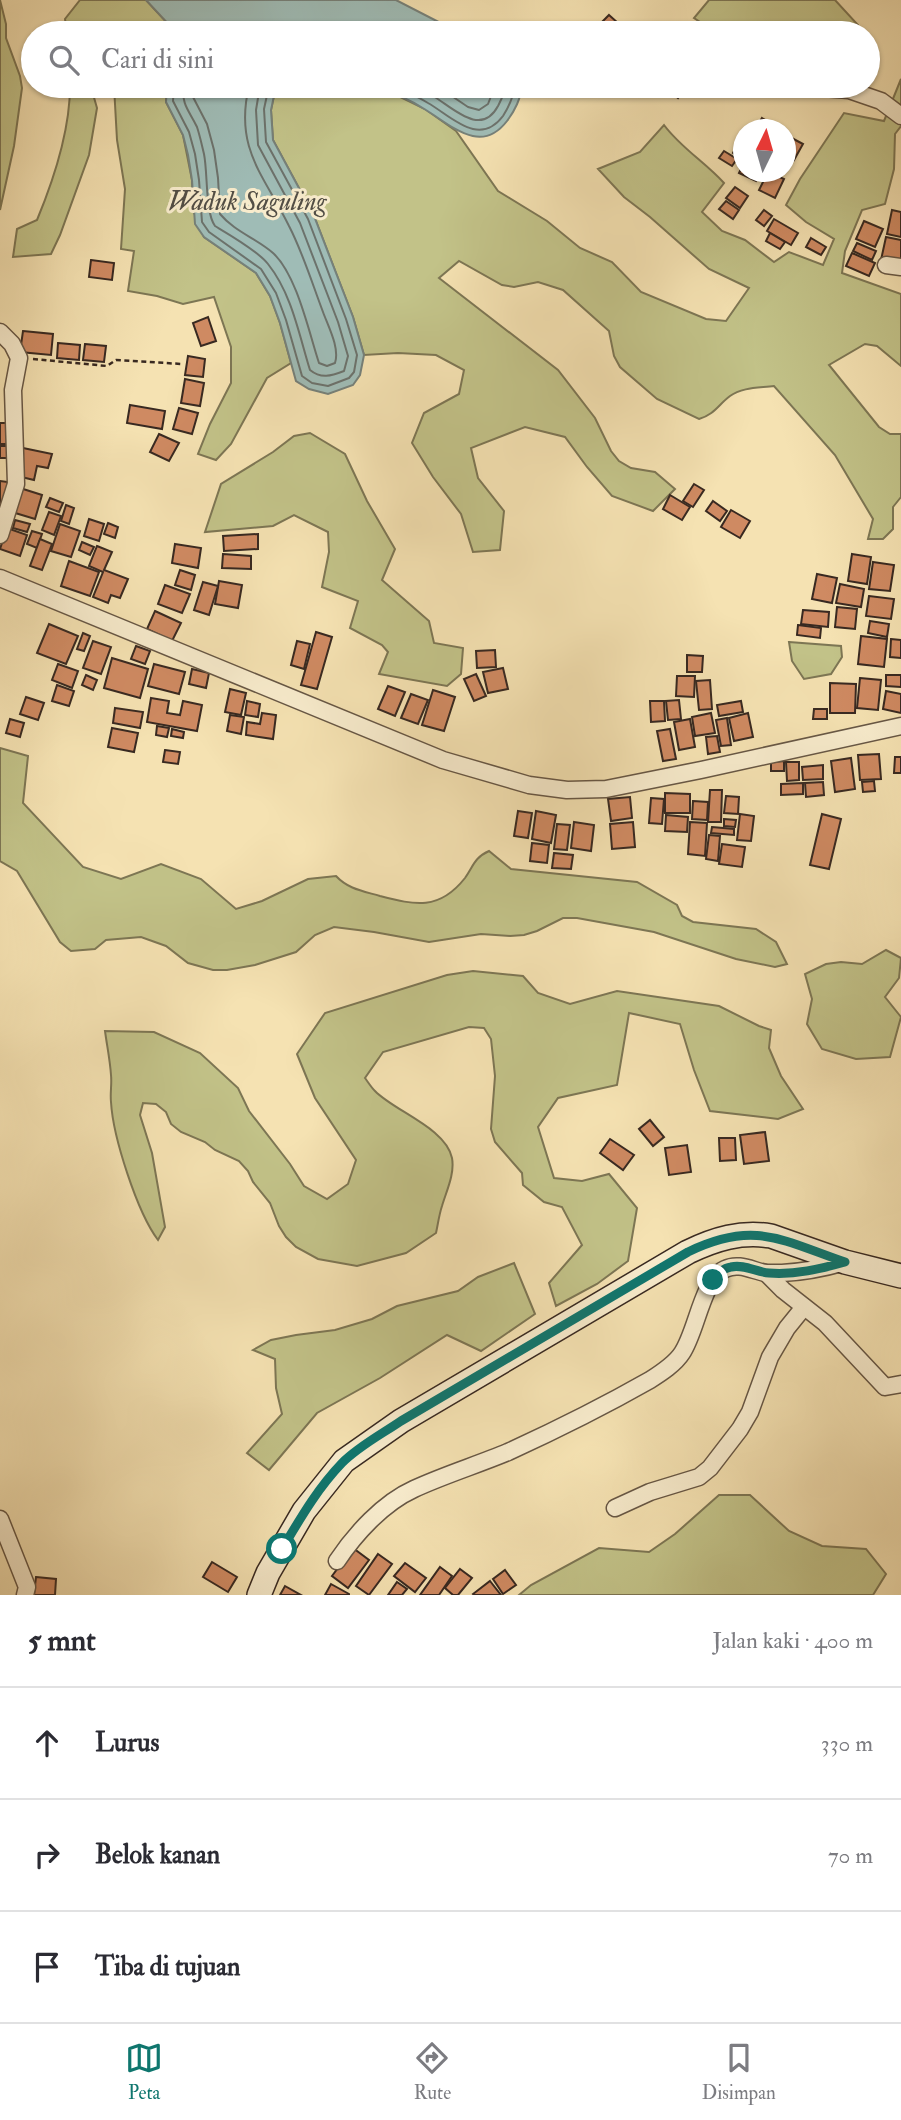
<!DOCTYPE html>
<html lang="id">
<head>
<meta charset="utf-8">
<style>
  body { margin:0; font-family:"IM FELL Double Pica",serif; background:#f7f7f7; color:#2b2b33 }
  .compass { position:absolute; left:733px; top:119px; width:63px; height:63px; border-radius:50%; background:#fff; box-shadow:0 2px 5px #0004; rotate:5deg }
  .stop { position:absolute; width:21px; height:21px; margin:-16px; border:5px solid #0f766e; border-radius:50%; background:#fff }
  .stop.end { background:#0f766e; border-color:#fff; box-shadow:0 2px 7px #0008 }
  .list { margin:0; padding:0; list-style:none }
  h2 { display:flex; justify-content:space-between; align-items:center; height:91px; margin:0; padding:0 28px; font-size:30px }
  h2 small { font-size:23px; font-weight:400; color:#7c7c81 }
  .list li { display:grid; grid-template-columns:46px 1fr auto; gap:21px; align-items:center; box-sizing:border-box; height:112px; padding:0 28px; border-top:2px solid #e1e1e2 }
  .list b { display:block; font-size:26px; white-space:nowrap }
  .list em { font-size:23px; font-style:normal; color:#7c7c81 }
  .icon { flex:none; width:38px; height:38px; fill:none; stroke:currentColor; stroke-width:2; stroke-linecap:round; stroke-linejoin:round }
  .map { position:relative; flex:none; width:901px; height:1595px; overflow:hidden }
  .search { position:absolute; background:#fff; box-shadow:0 2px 5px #0004; left:21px; right:21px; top:21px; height:77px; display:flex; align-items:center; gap:18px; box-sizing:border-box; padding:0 24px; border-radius:38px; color:#7c7c81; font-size:26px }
  .sheet { height:427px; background:#fff }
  nav { display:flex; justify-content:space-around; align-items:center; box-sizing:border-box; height:98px; border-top:2px solid #e1e1e2; background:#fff; font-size:19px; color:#7c7c81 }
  nav a { display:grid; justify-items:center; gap:4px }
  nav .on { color:#0f766e }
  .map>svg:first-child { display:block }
  .green { fill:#c2c288; stroke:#7d7654; stroke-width:2 }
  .water { fill:#9fbcb6; stroke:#76817a; stroke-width:2 }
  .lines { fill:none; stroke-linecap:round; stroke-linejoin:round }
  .shore { stroke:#6c726c; stroke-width:2 }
  .building { fill:#cf8a62; stroke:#382921; stroke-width:2 }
  .street-casing { stroke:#675745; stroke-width:19 }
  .secondary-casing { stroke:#382921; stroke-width:26 }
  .path { stroke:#382921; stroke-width:2.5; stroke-dasharray:5 3.5; stroke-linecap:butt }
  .street { stroke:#f8eccd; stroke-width:16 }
  .secondary { stroke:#f8eccd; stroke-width:23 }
  .route { stroke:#0f766e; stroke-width:9 }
  .labels { text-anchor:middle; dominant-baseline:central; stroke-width:6; stroke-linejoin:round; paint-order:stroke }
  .water-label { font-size:26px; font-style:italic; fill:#524e46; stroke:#f8eccd }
</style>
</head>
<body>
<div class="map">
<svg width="901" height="1595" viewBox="0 0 901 1595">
  <rect width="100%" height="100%" fill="#f5e2b2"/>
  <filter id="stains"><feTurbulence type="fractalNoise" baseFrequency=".00286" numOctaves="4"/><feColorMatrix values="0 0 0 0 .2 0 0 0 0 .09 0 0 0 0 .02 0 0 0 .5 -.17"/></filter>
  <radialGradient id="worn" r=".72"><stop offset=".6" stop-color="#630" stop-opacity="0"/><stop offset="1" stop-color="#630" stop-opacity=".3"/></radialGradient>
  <!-- green -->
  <g class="green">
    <path d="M0,0L6,24V38L20,76L22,88L14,146L0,210Z"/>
    <path d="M80,0H146L172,28V33H67L65,19Z"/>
    <path d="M709,0H835L858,25L857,33H717L694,18Z"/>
    <path d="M901,79V126L895,134L894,169L885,204L862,210L845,251L842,273L901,294V366L877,346L865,344L829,365L879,427L890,434H901V497L893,507V529L883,539H868L873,519L835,455L774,386C760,388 742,387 730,396C718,405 715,414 699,419L657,399L620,367L614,356L609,331L563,290L538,282L514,287L502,285L459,261L439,278L558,370L595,418L611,451L619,461L631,468L655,472L675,489L653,511L612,496L587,467L565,437L525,427L471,448L478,478L504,511L500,550L473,552L461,514L433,477L412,443L424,413L459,394L464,370L436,355L398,353L364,355L353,317L314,216L273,140L271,110L276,86H371L386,90L425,109L456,131L498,191L547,221L580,248L612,262L641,292L706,319L726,321L749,288L709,269L650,217L624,197L598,169L640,152L664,125C681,148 705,162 724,183L702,212L722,231L745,240L774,262L789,252L823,265L834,239L806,222L786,205L800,179L844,113L884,121Z"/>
    <path d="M70,86H99L93,94L97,108L89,155L60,235L51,254L13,257L17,229L37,220C54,179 70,131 70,86Z"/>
    <path d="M114,86H167L166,102L183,135L192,180L193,210L204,237L256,273L270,296L280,323L291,363L267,378L231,444L216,460L198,454L210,424L231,383V347L214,297L183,304L157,296L128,291L134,251L121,249L125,189L117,140Z"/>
    <path d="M310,433L345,454L367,501L395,549L382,580L429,621L434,643L463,648L461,674L447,686L379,674L388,652L382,645L350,628L358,601L322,587L329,552L328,532L294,515L273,526L205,532L221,484L273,452L294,436Z"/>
    <path d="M789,642L841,646L842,657L831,674L804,679L792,661Z"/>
    <path d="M0,748L28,756L23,803L83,867L121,879L161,864L201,879L236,909L262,901L308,879L336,876C348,889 363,891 380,896C415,905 439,911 465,878C474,865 474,858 489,851L511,869L637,882L677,905L682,916L693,922L756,929L776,942L787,964L775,967L736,959L654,932L577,918H563L537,931L524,935L510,936L481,934L429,942L374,932L334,927L315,935L296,952L255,965L227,970H213L188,963L166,946L141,937L106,940L95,949L71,951L60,942L17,871L0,861Z"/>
    <path d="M886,950L901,958L899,978L885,997L901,1017L890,1057L856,1059L822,1049L807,1024L812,999L805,974L826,964L841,962L862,964Z"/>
    <path d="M473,971L523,976L538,993L570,1004L617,991L719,1006L759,1026L771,1030L769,1048L781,1076L803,1109L778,1119L710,1111L694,1070L680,1024L629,1013L617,1085L558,1098L538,1127L554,1178L582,1181L609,1174L637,1208L628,1261L597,1284L556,1306L549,1283L582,1245L562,1207L544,1202L523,1185L522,1173L495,1142L491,1129L495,1076L491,1039L484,1028L469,1027L383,1052L365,1078C368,1082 371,1087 375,1091C394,1111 446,1128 452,1158C455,1174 446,1192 442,1206C439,1215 438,1224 436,1233L406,1253L357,1266L318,1259L296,1247L286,1237L279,1226L270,1203L253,1182L248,1171L239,1161L215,1150L205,1142L181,1132L171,1124L166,1112L156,1104L143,1103L140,1115L152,1153L165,1227L158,1240C137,1212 113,1137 111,1102C110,1093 112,1084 111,1075C110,1060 107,1046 105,1031L154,1032L200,1053L238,1088L249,1111L290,1164L304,1186L327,1199L348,1184L356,1160L315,1098L297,1054L325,1013L447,975Z"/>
    <path d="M514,1263L535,1314L481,1351L447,1335L380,1378L317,1413L269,1470L247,1453L282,1414L276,1388L275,1359L253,1350L271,1340L296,1335L335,1330L372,1319L397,1306L458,1291L478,1277Z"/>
    <path d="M719,1495H750L789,1531L822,1546L866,1549L886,1574L873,1595H519L531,1585L599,1548L649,1552L675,1534Z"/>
  </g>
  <!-- water -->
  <g class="water">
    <path d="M146,0H396L460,33H172V28Z"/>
    <path d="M167,86H276L271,110L273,140L314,216L353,317L364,355L360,375L353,385L328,394L309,389L296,381L280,323L270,296L256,273L204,237L195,224L192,180L188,155L183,135L166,102Z"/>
    <path d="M371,86H521C522,97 514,112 507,121C481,155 452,126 426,110C409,99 390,91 371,86Z"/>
  </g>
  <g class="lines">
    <!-- shore -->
    <g class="shore">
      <path d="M174,86L173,101L189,132L195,154L199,180L202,222L209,232L261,269L276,293L286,320L302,376L312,383L328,386L349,378L354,372L357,355L346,319L308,219L266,142L264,109L269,86"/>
      <path d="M183,86C182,106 189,110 197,127C200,136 202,146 204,154C208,174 205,212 215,226C230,235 258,251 268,264C292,294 299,335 310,370C321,379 331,376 344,371L348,356L338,322L300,223L258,145L256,110L260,86"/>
      <path d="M193,86V97L207,124L214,150L218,178L220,214C234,231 257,239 273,253C297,275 309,333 319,363L327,366L335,363C340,348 328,326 323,312C312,283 303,253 289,226C264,175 234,149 249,86"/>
      <path d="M394,86C405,91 417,96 428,103C451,116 479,148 503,116C508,108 514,95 514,86"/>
      <path d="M413,86C420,89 427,92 433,96C452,107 481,138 498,106C501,100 505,93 505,86"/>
      <path d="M437,86L468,107L479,110L488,104L495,86"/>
    </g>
  </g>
  <!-- building -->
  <g class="building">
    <path d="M609,15L629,33H605L598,26Z"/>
    <path d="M666,86H687L678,98L665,87Z"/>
    <path d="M762,118L772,124L769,130H755Z"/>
    <path d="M786,135L803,144L794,160L786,155Z"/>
    <path d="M737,146L744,151L742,159L733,153Z"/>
    <path d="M724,151L737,159L732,166L719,158Z"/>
    <path d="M744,163V172H761L756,181L739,173Z"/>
    <path d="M768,172L784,179L775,198L759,190Z"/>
    <path d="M735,187L748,196L740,208L726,198Z"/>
    <path d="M726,201L739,210L733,219L719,209Z"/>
    <path d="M764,210L772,216L764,226L756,220Z"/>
    <path d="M892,210L901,212V237L887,234Z"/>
    <path d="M774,219L798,233L791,245L767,231Z"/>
    <path d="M864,221L883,229L875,247L856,239Z"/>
    <path d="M770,233L785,242L780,249L766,241Z"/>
    <path d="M886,237L901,240V264L881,260Z"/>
    <path d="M811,238L826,247L821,255L806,247Z"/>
    <path d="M857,243L876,251L872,260L853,251Z"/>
    <path d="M852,253L875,263L869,276L846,266Z"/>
    <path d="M91,260L114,263L112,280L89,277Z"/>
    <path d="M208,317L216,341L201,346L193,323Z"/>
    <path d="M23,331L53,334L51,355L20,352Z"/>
    <path d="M58,343L80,345L79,360L57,358Z"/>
    <path d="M85,344L106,346L104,362L83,360Z"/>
    <path d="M188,356L205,359L203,377L185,375Z"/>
    <path d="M185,379L204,383L200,406L181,403Z"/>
    <path d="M130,405L165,411L162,429L127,423Z"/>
    <path d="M179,408L198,413L192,434L173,429Z"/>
    <rect x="0" y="423" width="9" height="21"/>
    <path d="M159,434L179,443L169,461L150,452Z"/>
    <path d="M0,446H10L9,458H0Z"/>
    <path d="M23,448L52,454L48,468L37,466L34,480L17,476Z"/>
    <path d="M0,481L8,482L3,504L0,503Z"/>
    <path d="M694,484L704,490L693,507L683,501Z"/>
    <path d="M20,488L42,495L35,519L12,512Z"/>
    <path d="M670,495L690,507L682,520L663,509Z"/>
    <path d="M50,498L63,503L59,512L46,507Z"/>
    <path d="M713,501L727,511L720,521L706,511Z"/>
    <path d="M66,505L74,508L69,524L61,521Z"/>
    <path d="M731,510L750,521L740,538L721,527Z"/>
    <path d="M49,512L61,516L54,535L42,530Z"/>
    <path d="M89,519L104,524L99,541L84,536Z"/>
    <path d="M15,520L30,524L27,532L13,528Z"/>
    <path d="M108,523L118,527L115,538L104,534Z"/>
    <path d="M60,524L80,531L71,557L51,551Z"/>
    <path d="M7,528L27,535L20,556L0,549Z"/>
    <path d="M32,531L42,534L37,548L27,544Z"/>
    <path d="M258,534V549L224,551L223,536Z"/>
    <path d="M40,539L52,544L42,570L30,566Z"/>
    <path d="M82,542L94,547L90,555L79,550Z"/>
    <path d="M175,544L201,548L198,568L172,563Z"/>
    <path d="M97,546L112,552L104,570L128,579L120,598L111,595L108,603L93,597L103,572L89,566Z"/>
    <path d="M223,554L251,556V569L222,568Z"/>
    <path d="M852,554L871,557L867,584L848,581Z"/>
    <path d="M69,561L99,572L90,596L61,586Z"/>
    <path d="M873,562L894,565L890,591L869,589Z"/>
    <path d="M180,570L195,575L191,590L175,585Z"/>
    <path d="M817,574L837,578L832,603L812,599Z"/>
    <path d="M219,581L242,585L238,608L215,604Z"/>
    <path d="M203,582L218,586L209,615L194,610Z"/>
    <path d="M840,584L864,589L861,607L836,603Z"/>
    <path d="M165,585L190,594L182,613L158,604Z"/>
    <path d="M869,596L894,599L891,619L866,616Z"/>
    <path d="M837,607L857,609L855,629L835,627Z"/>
    <path d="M803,610L829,612L828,627L801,624Z"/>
    <path d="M155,611L181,623L172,641L147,629Z"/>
    <path d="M870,621L889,624L887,637L868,633Z"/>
    <path d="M49,624L78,636L66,664L37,653Z"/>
    <path d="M798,625L821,628L820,638L797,635Z"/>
    <path d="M316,632L332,637L317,689L301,685Z"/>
    <path d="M83,633L90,636L84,651L77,649Z"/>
    <path d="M861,636L887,639L884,667L858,664Z"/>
    <path d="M891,639L901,640V658L890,657Z"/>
    <path d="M93,641L111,647L101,674L83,668Z"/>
    <path d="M297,641L310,644L304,669L291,665Z"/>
    <path d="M136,646L150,651L145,664L131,659Z"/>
    <path d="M495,650L496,667L477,668L476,651Z"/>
    <path d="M687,655L703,656L702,672H687Z"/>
    <path d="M112,658L148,669L140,698L104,688Z"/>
    <path d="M58,664L78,671L72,688L52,680Z"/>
    <path d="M154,664L185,672L179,694L148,686Z"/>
    <path d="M503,668L508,689L488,693L483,672Z"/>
    <path d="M192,669L209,673L206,688L189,684Z"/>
    <path d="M476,674L486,696L474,701L464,679Z"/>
    <path d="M86,675L97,680L93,690L82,685Z"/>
    <path d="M886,675H901V687L886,686Z"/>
    <path d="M677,676H695L694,697L676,696Z"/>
    <path d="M860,678L881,680L878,710L857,708Z"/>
    <path d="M710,680L712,709L699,710L696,681Z"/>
    <path d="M830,683L856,684L855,713H830Z"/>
    <path d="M57,685L74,691L69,706L52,701Z"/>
    <path d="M388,686L405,692L395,716L378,709Z"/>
    <path d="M230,689L246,693L241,715L225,712Z"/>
    <path d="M433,690L455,697L444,731L422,725Z"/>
    <path d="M886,691L901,694V713L883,709Z"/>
    <path d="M411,694L428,700L418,724L401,718Z"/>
    <path d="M26,697L44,703L38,720L20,714Z"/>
    <path d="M151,698L169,701L167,713L180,715L183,701L202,705L197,731L147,722Z"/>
    <path d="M679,700L681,719L668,720L666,701Z"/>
    <path d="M247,701L260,704L258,717L245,715Z"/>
    <path d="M650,701H664L665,721L651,722Z"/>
    <path d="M741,701L743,712L719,716L717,705Z"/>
    <path d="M115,708L143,712L140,728L113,723Z"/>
    <path d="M814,709H827V719H813Z"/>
    <path d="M262,713L276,715L273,739L246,735L247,722L260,724Z"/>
    <path d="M711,713L715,733L695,736L692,717Z"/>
    <path d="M748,713L753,737L734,741L729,718Z"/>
    <path d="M230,715L244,717L241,734L227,731Z"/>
    <path d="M727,718L731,745L721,746L716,720Z"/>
    <path d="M10,719L24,723L20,737L6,733Z"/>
    <path d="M690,719L695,747L679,750L674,722Z"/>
    <path d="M157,726L169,728L167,737L156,735Z"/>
    <path d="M112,728L138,733L134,752L108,747Z"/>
    <path d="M172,729L184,732L183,738L171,736Z"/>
    <path d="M670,729L676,759L663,761L657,731Z"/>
    <path d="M717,736L720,752L708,754L706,737Z"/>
    <path d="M165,750L180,752L178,764L163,762Z"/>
    <path d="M879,754L881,779L860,780L858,755Z"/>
    <path d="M895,757H901V773H894Z"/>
    <path d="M851,758L855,789L835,792L831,761Z"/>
    <path d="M784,761V771H771V762Z"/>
    <path d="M786,762H799V780L787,781Z"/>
    <path d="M823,765V779L803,780L802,767Z"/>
    <path d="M874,781L875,791L863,792L862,782Z"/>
    <path d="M823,782L824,795L806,797L805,783Z"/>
    <path d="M803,783V794L781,795V784Z"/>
    <path d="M710,790H722L721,822H708Z"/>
    <path d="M665,793L690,794V813H665Z"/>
    <path d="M726,796L739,797L738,814L724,813Z"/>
    <path d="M630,797L632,818L611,821L608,799Z"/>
    <path d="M651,798L664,799L662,824L649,823Z"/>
    <path d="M693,801L708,802L707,820L692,819Z"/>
    <path d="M518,811L532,813L528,838L514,836Z"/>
    <path d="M536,811L556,815L551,843L532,839Z"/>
    <path d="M740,814L754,816L751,841L737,840Z"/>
    <path d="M822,814L841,819L829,869L810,865Z"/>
    <path d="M666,815L688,817L687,832L665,831Z"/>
    <path d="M724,819L736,820L735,827L724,826Z"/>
    <path d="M574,822L594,825L591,851L571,848Z"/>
    <path d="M633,822L635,847L612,849L610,824Z"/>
    <path d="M690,822L707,823L705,856L688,854Z"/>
    <path d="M557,824L570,825L567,850L554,849Z"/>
    <path d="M712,827L734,829V835L711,833Z"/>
    <path d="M709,835L720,836L718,861L706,859Z"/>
    <path d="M532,843L549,845L547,863L530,861Z"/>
    <path d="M722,844L745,847L742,867L719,864Z"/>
    <path d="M554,853L573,855L571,869L552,868Z"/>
    <path d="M650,1120L664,1137L653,1146L639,1129Z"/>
    <path d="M765,1132L769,1161L744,1164L740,1135Z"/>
    <path d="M719,1138H735L736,1160L720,1161Z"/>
    <path d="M610,1139L634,1155L623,1170L600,1153Z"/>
    <path d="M687,1145L691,1172L669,1175L665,1148Z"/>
    <path d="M353,1548L369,1560L348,1588L332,1576Z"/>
    <path d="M378,1554L392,1564L369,1595L356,1586Z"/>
    <path d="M212,1562L237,1577L228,1592L203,1577Z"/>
    <path d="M405,1563L426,1578L415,1592L394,1576Z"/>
    <path d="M440,1567L452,1576L439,1595H420Z"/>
    <path d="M460,1569L472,1578L458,1595H453L445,1588Z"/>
    <path d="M505,1570L516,1585L503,1594L493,1579Z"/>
    <path d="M36,1577L56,1579L55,1595H34Z"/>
    <path d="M490,1581L501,1595H474L473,1594Z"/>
    <path d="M397,1582L407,1589L402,1595H388Z"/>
    <path d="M331,1584L349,1594V1595H325Z"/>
    <path d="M285,1586L301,1595H280Z"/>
  </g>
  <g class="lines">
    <defs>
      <g id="street">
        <path d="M797,86L849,90L881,101L901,116"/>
        <path d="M886,265L901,267"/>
        <path d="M0,332L12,344L19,358L13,390L16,484L0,535"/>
        <path d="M0,578L443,760L529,785L567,790L606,789L701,770L901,726"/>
        <path d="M766,1273L783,1290L825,1323L885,1387L901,1384"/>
        <path d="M615,1508L650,1492L699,1477L710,1468L740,1429L750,1412L770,1357L787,1328L804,1307"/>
        <path d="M0,1519L27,1587L25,1595"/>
        <path d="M337,1561C355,1534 383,1503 414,1489C444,1475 477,1465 508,1452C554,1431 606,1405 650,1380C661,1373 675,1364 682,1353C697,1331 702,1280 725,1269C739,1262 753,1271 766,1273C771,1273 777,1273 782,1273C804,1272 824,1268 845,1262"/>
      </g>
      <path id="secondary" d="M259,1595L268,1573L304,1511L344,1461L401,1421L688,1252C715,1239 741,1231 771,1236L845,1262L901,1276"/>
    </defs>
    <!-- street casing -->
    <use href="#street" class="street-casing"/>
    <!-- secondary casing -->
    <use href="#secondary" class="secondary-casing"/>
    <!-- path -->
    <path class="path" d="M33,359L107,366L116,360L182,364"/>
    <!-- street -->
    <use href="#street" class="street"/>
    <!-- secondary -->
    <use href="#secondary" class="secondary"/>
  </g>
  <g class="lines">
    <!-- route -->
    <path class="route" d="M282,1549C300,1519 317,1489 342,1463C359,1446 382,1434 401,1421L688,1252C754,1220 781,1240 845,1262C820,1269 795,1275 769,1273C756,1272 744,1264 731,1267C723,1268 718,1274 713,1280"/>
  </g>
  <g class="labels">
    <!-- water labels -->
    <g class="water-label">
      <text x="247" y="202">Waduk Saguling</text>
    </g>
  </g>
  <rect width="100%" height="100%" filter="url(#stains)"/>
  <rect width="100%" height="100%" fill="url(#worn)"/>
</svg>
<svg class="compass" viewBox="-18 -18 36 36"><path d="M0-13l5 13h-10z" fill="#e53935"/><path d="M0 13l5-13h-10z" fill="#7c7c81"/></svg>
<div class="stop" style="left:282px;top:1549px"></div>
<div class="stop end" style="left:713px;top:1280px"></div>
<div class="search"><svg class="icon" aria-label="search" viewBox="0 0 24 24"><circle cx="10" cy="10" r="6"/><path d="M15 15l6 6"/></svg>Cari di sini</div>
</div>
<section class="sheet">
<h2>5 mnt<small>Jalan kaki · 400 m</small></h2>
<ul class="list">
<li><svg class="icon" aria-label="ahead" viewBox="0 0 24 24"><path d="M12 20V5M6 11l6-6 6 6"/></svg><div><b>Lurus</b></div><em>330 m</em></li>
<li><svg class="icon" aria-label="right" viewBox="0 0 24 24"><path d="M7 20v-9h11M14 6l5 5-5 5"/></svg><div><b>Belok kanan</b></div><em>70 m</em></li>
<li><svg class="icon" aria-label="arrive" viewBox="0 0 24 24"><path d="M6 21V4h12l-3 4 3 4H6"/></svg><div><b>Tiba di tujuan</b></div></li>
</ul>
</section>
<nav>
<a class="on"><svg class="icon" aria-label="map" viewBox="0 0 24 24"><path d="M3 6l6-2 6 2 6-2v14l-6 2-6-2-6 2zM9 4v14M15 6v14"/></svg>Peta</a>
<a><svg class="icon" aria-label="directions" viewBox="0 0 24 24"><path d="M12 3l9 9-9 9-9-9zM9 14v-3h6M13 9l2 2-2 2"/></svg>Rute</a>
<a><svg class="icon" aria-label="saved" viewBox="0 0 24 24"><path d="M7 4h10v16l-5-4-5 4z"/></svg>Disimpan</a>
</nav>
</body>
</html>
